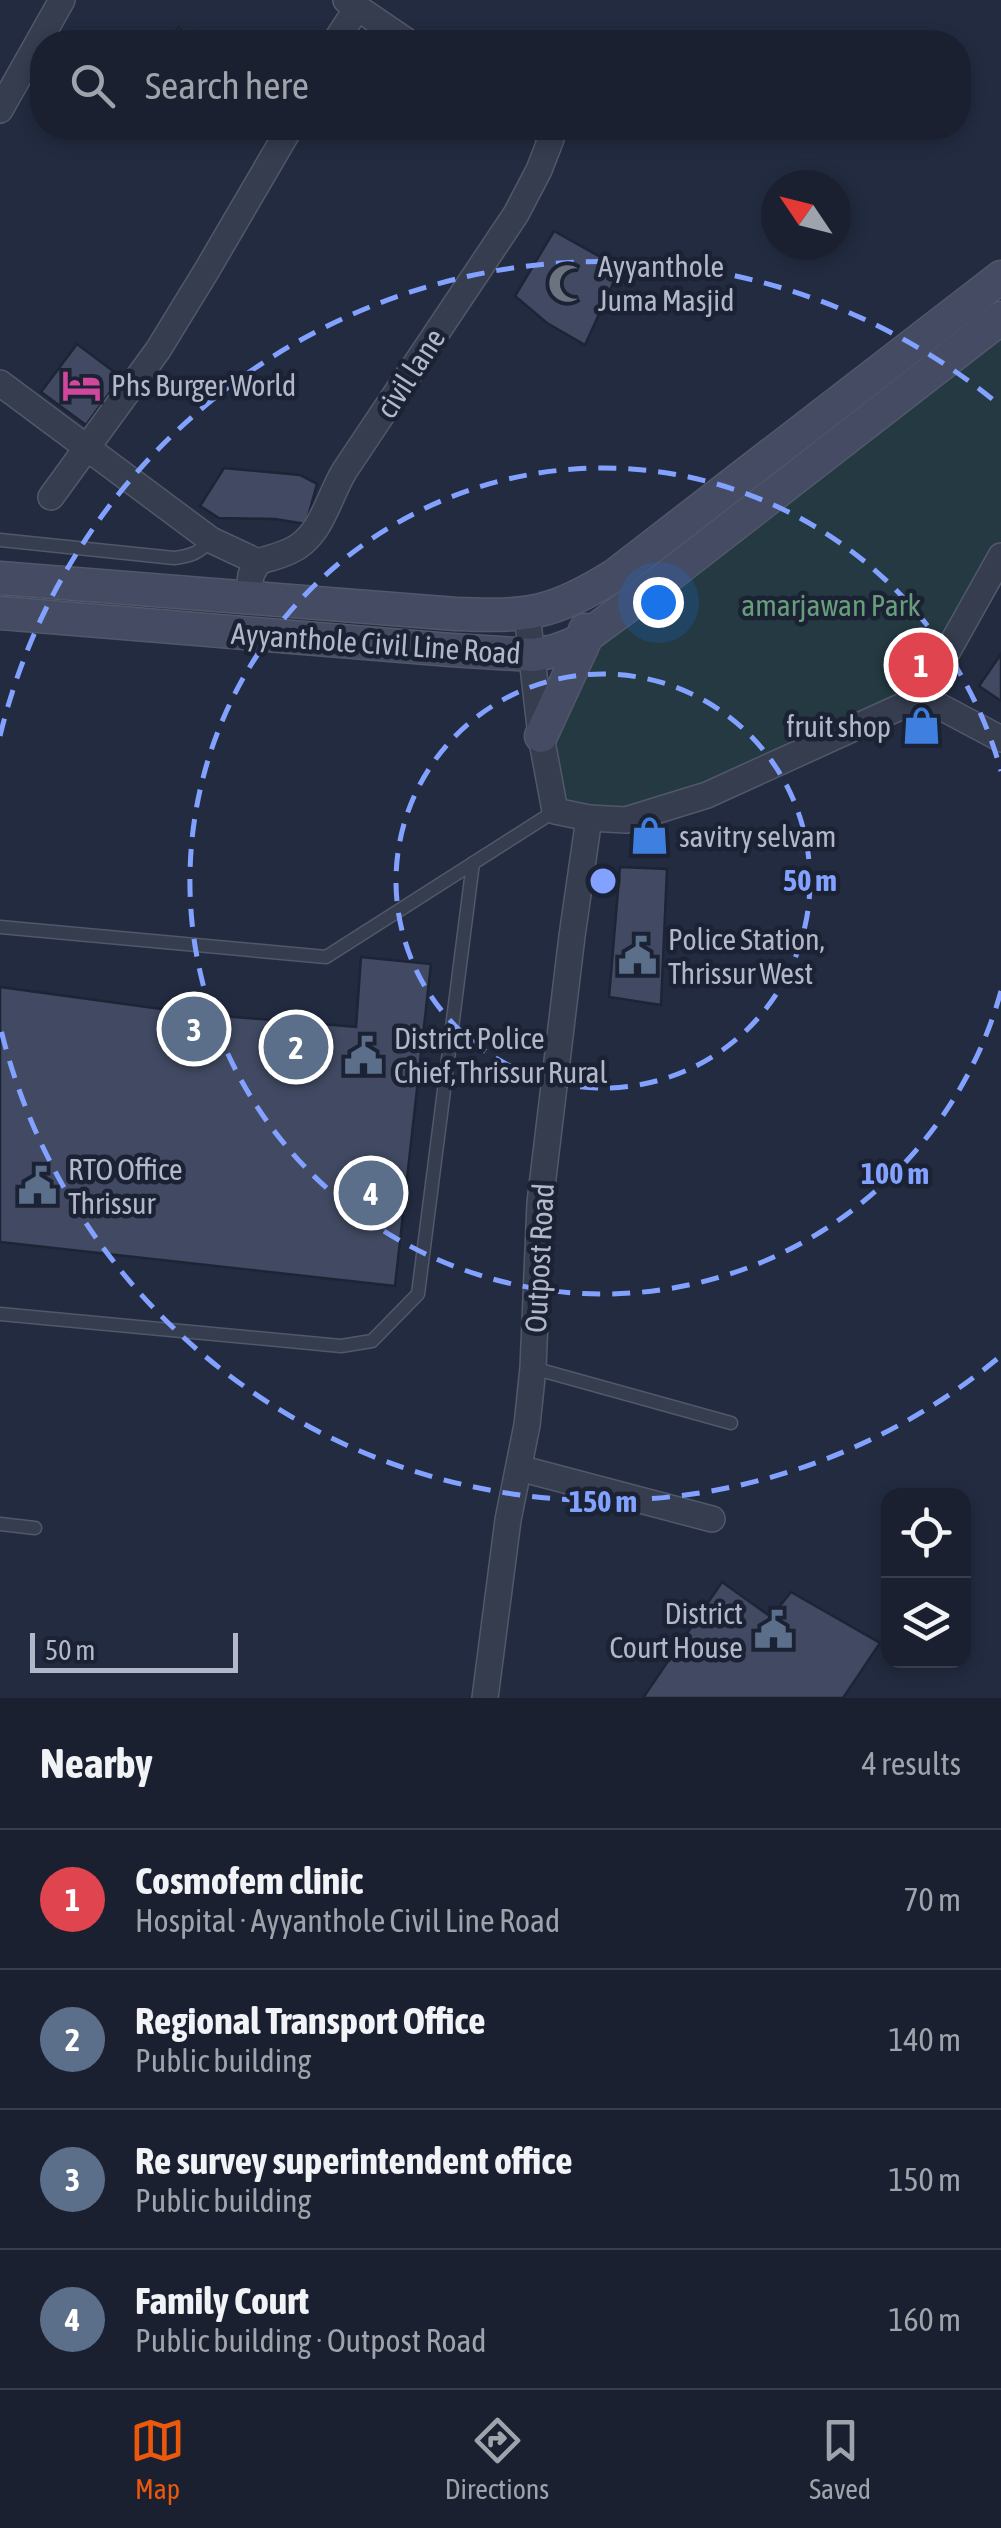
<!DOCTYPE html>
<html lang="en">
<head>
<meta charset="utf-8">
<style>
  body { margin:0; font-family:"Asap Condensed",sans-serif; background:#232838; color:#f1f3f6 }
  .controls { position:absolute; right:30px; bottom:30px; display:grid; overflow:hidden; border-radius:20px; box-shadow:0 5px 15px #0003 }
  .controls button { width:90px; height:90px; display:grid; place-items:center; padding:0; border:0; border-bottom:2px solid #383e4c; background:#1a2030; color:#f1f3f6; font:50px sans-serif }
  .compass { position:absolute; left:761px; top:170px; width:90px; height:90px; border-radius:50%; background:#1a2030; box-shadow:0 5px 15px #0003; rotate:305deg }
  .scale { position:absolute; left:30px; bottom:25px; width:208px; box-sizing:border-box; padding-left:10px; border:5px solid #b2b8ca; border-top:0; font-size:28px; line-height:35px; white-space:nowrap; color:#b2b8ca; -webkit-text-stroke:8px #1b2234; paint-order:stroke }
  .you { position:absolute; left:658px; top:602px; width:35px; height:35px; margin:-25px; border:8px solid #fff; border-radius:50%; background:#1a73e8; box-shadow:0 0 0 15px #1a73e833 }
  .badge { display:grid; place-items:center; width:65px; height:65px; border-radius:50%; background:#ea580c; color:#fff; font-size:32px; font-weight:700 }
  .pin { position:absolute; translate:-50% -50%; border:5px solid #fff; box-shadow:0 2px 10px #0006 }
  .list { margin:0; padding:0; list-style:none }
  h2 { display:flex; justify-content:space-between; align-items:center; height:130px; margin:0; padding:0 40px; font-size:42px }
  h2 small { font-size:32px; font-weight:400; color:#9fa3ab }
  .list li { display:grid; grid-template-columns:65px 1fr auto; gap:30px; align-items:center; box-sizing:border-box; height:140px; padding:0 40px; border-top:2px solid #383e4c }
  .list b { display:block; font-size:38px; white-space:nowrap }
  .list p { margin:0; font-size:32px; white-space:nowrap; color:#9fa3ab }
  .list em { font-size:32px; font-style:normal; color:#9fa3ab }
  .icon { flex:none; width:55px; height:55px; fill:none; stroke:currentColor; stroke-width:2; stroke-linecap:round; stroke-linejoin:round }
  .map { position:relative; flex:none; width:1001px; height:1698px; overflow:hidden }
  .search { position:absolute; background:#1a2030; box-shadow:0 5px 15px #0003; left:30px; right:30px; top:30px; height:110px; display:flex; align-items:center; gap:25px; box-sizing:border-box; padding:0 35px; border-radius:40px; color:#9fa3ab; font-size:38px }
  .sheet { height:690px; background:#1a2030 }
  nav { display:flex; justify-content:space-around; align-items:center; box-sizing:border-box; height:140px; border-top:2px solid #383e4c; background:#1a2030; font-size:28px; color:#9fa3ab }
  nav a { display:grid; justify-items:center; gap:5px }
  nav .on { color:#ea580c }
  .map>svg:first-child { display:block }
  .green { fill:#243941 }
  .building { fill:#414a62; stroke:#1d2436; stroke-width:2.5 }
  .lines { fill:none; stroke-linecap:round; stroke-linejoin:round }
  .service-casing { stroke:#51586a; stroke-width:15 }
  .minor-casing { stroke:#51586a; stroke-width:28 }
  .secondary-casing { stroke:#51586a; stroke-width:35 }
  .service { stroke:#363d4f; stroke-width:12 }
  .minor { stroke:#363d4f; stroke-width:25 }
  .secondary { stroke:#444b63; stroke-width:32 }
  .ring { fill:none; stroke:#83a2ff; stroke-width:5; stroke-dasharray:18 12 }
  .labels { text-anchor:middle; dominant-baseline:central; stroke-width:9; stroke-linejoin:round; paint-order:stroke }
  .poi-label { font-size:30px; fill:#b2b8ca; stroke:#1b2234; text-anchor:start }
  .street-label { font-size:30px; fill:#b2b8ca; stroke:#1b2234 }
  .park-label { font-size:30px; fill:#679d7b; stroke:#1b2234 }
  .centre { fill:#83a2ff; stroke:#1b2234; stroke-width:5 }
  .ring-label { font-size:30px; text-anchor:middle; font-weight:bold; fill:#83a2ff; stroke:#1b2234; stroke-width:9; stroke-linejoin:round; paint-order:stroke }
</style>
</head>
<body>
<div class="map">
<svg width="1001" height="1698" viewBox="0 0 1001 1698">
  <rect width="100%" height="100%" fill="#222b40"/>
  <!-- green -->
  <path class="green" d="M1001,321V553L921,696L626,820L557,811L543,736L588,638Z"/>
  <!-- building -->
  <g class="building">
    <path d="M179,27L187,41L197,31L202,39L200,42H166Z"/>
    <path d="M554,231L620,268L585,345L547,323L515,296Z"/>
    <path d="M77,344L121,377L86,425L41,392Z"/>
    <path d="M224,468L300,475L317,484L306,524L275,519L219,518L200,506Z"/>
    <path d="M1001,654V701L979,686Z"/>
    <path d="M620,867L667,869L661,1005L609,997Z"/>
    <path d="M361,957L431,964L395,1286L0,1242V987L198,1014L356,1027Z"/>
    <path d="M722,1582L771,1617L791,1592L880,1643L843,1698H643Z"/>
  </g>
  <g class="lines">
    <defs>
      <g id="service">
        <path d="M0,540L174,558C191,556 199,553 211,540"/>
        <path d="M0,927L326,957L555,811"/>
        <path d="M0,1314L341,1346L372,1341L418,1294L473,863"/>
        <path d="M533,1368L731,1423"/>
        <path d="M0,1524L35,1528"/>
      </g>
      <g id="minor">
        <path d="M346,0L408,42"/>
        <path d="M335,42L357,8"/>
        <path d="M0,110L62,0"/>
        <path d="M0,383L211,540L258,562"/>
        <path d="M51,497L158,350L207,270L290,128"/>
        <path d="M248,597L251,575L258,562C269,558 280,556 290,551C322,537 328,497 345,470L516,214L539,170L551,139L543,128"/>
        <path d="M527,614L541,736L555,811L589,818L626,820L707,795L922,697L1001,739"/>
        <path d="M922,697L1001,556"/>
        <path d="M519,1468L712,1519"/>
        <path d="M485,1698L508,1520L527,1425L533,1368L540,1203L572,936L589,818"/>
      </g>
      <g id="secondary">
        <path d="M0,578L456,614C528,617 553,614 615,575L1001,277"/>
        <path d="M0,613L451,650L533,655L555,651L571,645L587,636L671,574L1001,318"/>
        <path d="M541,736L587,636L585,630"/>
      </g>
    </defs>
    <!-- service casing -->
    <use href="#service" class="service-casing"/>
    <!-- minor casing -->
    <use href="#minor" class="minor-casing"/>
    <!-- secondary casing -->
    <use href="#secondary" class="secondary-casing"/>
    <!-- service -->
    <use href="#service" class="service"/>
    <!-- minor -->
    <use href="#minor" class="minor"/>
    <!-- secondary -->
    <use href="#secondary" class="secondary"/>
  </g>
  <!-- distance rings -->
  <g class="ring">
    <circle cx="603" cy="881" r="207"/>
    <path d="M1001 991A413 413 0 1 1 1001 771"/>
    <path d="M997 1359A620 620 0 0 1 0 1026M0 736A620 620 0 0 1 997 403"/>
  </g>
  <!-- icons -->
  <defs>
    <symbol id="mosque-bare" viewBox="-9 -9 18 18"><path d="M3.5-4.9A6 6 0 1 0 3.5 4.9A5 5 0 1 1 3.5-4.9Z" fill="#6b7280" stroke="#1b2234" stroke-width="2.5" paint-order="stroke"/></symbol>
    <symbol id="hotel-bare" viewBox="-9 -9 18 18"><path d="M-6-4.5h1.5V1H6V5H4.5V3h-9V5H-6ZM-4 0a1.8 1.8 0 1 1 3.6 0ZM.5 0V-2.5h3Q6-2.5 6 0Z" fill="#d1479c" stroke="#1b2234" stroke-width="2.5" paint-order="stroke"/></symbol>
    <symbol id="shop-bare" viewBox="-9 -9 18 18"><path d="M-5-2.5h2.3a2.7 3.5 0 0 1 5.4 0H5L5.5 6h-11ZM-1.5-2.5h3a1.5 2.3 0 0 0-3 0Z" fill="#3f7fe0" stroke="#1b2234" stroke-width="2.5" paint-order="stroke"/></symbol>
    <symbol id="civic-bare" viewBox="-9 -9 18 18"><path d="M-.6-6.5H3V-4.5H.6V-3L4-1V1h2V6H-6V1h2V-1L-.6-3ZM-1.2 2.5V6h2.4V2.5Z" fill="#5c6f8a" stroke="#1b2234" stroke-width="2.5" paint-order="stroke"/></symbol>
  </defs>
  <g fill-rule="evenodd">
    <use href="#mosque-bare" x="540" y="256" width="55" height="55"/>
    <use href="#hotel-bare" x="54" y="358" width="55" height="55"/>
    <use href="#shop-bare" x="894" y="698" width="55" height="55"/>
    <use href="#shop-bare" x="622" y="808" width="55" height="55"/>
    <use href="#civic-bare" x="610" y="928" width="55" height="55"/>
    <use href="#civic-bare" x="336" y="1028" width="55" height="55"/>
    <use href="#civic-bare" x="10" y="1158" width="55" height="55"/>
    <use href="#civic-bare" x="746" y="1602" width="55" height="55"/>
  </g>
  <g class="labels">
    <!-- poi labels -->
    <g class="poi-label">
      <text x="598" y="266">Ayyanthole<tspan x="598" dy="34">Juma Masjid</tspan></text>
      <text x="111" y="385">Phs Burger World</text>
      <text x="891" y="726" text-anchor="end">fruit shop</text>
      <text x="679" y="836">savitry selvam</text>
      <text x="668" y="939">Police Station,<tspan x="668" dy="34">Thrissur West</tspan></text>
      <text x="394" y="1038">District Police<tspan x="394" dy="34">Chief,Thrissur Rural</tspan></text>
      <text x="68" y="1169">RTO Office<tspan x="68" dy="34">Thrissur</tspan></text>
      <text x="743" y="1613" text-anchor="end">District<tspan x="743" dy="34">Court House</tspan></text>
    </g>
    <!-- street labels -->
    <g class="street-label">
      <text transform="translate(410 373) rotate(-57)">civil lane</text>
      <text transform="translate(376 643) rotate(4)">Ayyanthole Civil Line Road</text>
      <text transform="translate(539 1258) rotate(-87)">Outpost Road</text>
    </g>
    <!-- park labels -->
    <g class="park-label">
      <text x="831" y="605">amarjawan Park</text>
    </g>
  </g>
  <circle cx="603" cy="881" r="15" class="centre"/>
  <g class="ring-label">
    <text x="810" y="891">50 m</text>
    <text x="895" y="1184">100 m</text>
    <text x="603" y="1512">150 m</text>
  </g>
</svg>
<div class="controls">
<button><svg class="icon" aria-label="locate" viewBox="0 0 24 24"><circle cx="12" cy="12" r="6"/><path d="M12 2v4M12 18v4M2 12h4M18 12h4"/></svg></button>
<button><svg class="icon" aria-label="layers" viewBox="0 0 24 24"><path d="M12 4l9 5-9 5-9-5zM3 14l9 5 9-5"/></svg></button>
</div>
<svg class="compass" viewBox="-18 -18 36 36"><path d="M0-13l5 13h-10z" fill="#e53935"/><path d="M0 13l5-13h-10z" fill="#9fa3ab"/></svg>
<div class="scale">50 m</div>
<div class="you"></div>
<div class="pin badge" style="left:921px;top:665px;background:#e0444e">1</div>
<div class="pin badge" style="left:296px;top:1047px;background:#5c6f8a">2</div>
<div class="pin badge" style="left:194px;top:1029px;background:#5c6f8a">3</div>
<div class="pin badge" style="left:371px;top:1193px;background:#5c6f8a">4</div>
<div class="search"><svg class="icon" aria-label="search" viewBox="0 0 24 24"><circle cx="10" cy="10" r="6"/><path d="M15 15l6 6"/></svg>Search here</div>
</div>
<section class="sheet">
<h2>Nearby<small>4 results</small></h2>
<ul class="list">
<li><span class="badge" style="background:#e0444e">1</span><div><b>Cosmofem clinic</b><p>Hospital · Ayyanthole Civil Line Road</p></div><em>70 m</em></li>
<li><span class="badge" style="background:#5c6f8a">2</span><div><b>Regional Transport Office</b><p>Public building</p></div><em>140 m</em></li>
<li><span class="badge" style="background:#5c6f8a">3</span><div><b>Re survey superintendent office</b><p>Public building</p></div><em>150 m</em></li>
<li><span class="badge" style="background:#5c6f8a">4</span><div><b>Family Court</b><p>Public building · Outpost Road</p></div><em>160 m</em></li>
</ul>
</section>
<nav>
<a class="on"><svg class="icon" aria-label="map" viewBox="0 0 24 24"><path d="M3 6l6-2 6 2 6-2v14l-6 2-6-2-6 2zM9 4v14M15 6v14"/></svg>Map</a>
<a><svg class="icon" aria-label="directions" viewBox="0 0 24 24"><path d="M12 3l9 9-9 9-9-9zM9 14v-3h6M13 9l2 2-2 2"/></svg>Directions</a>
<a><svg class="icon" aria-label="saved" viewBox="0 0 24 24"><path d="M7 4h10v16l-5-4-5 4z"/></svg>Saved</a>
</nav>
</body>
</html>
